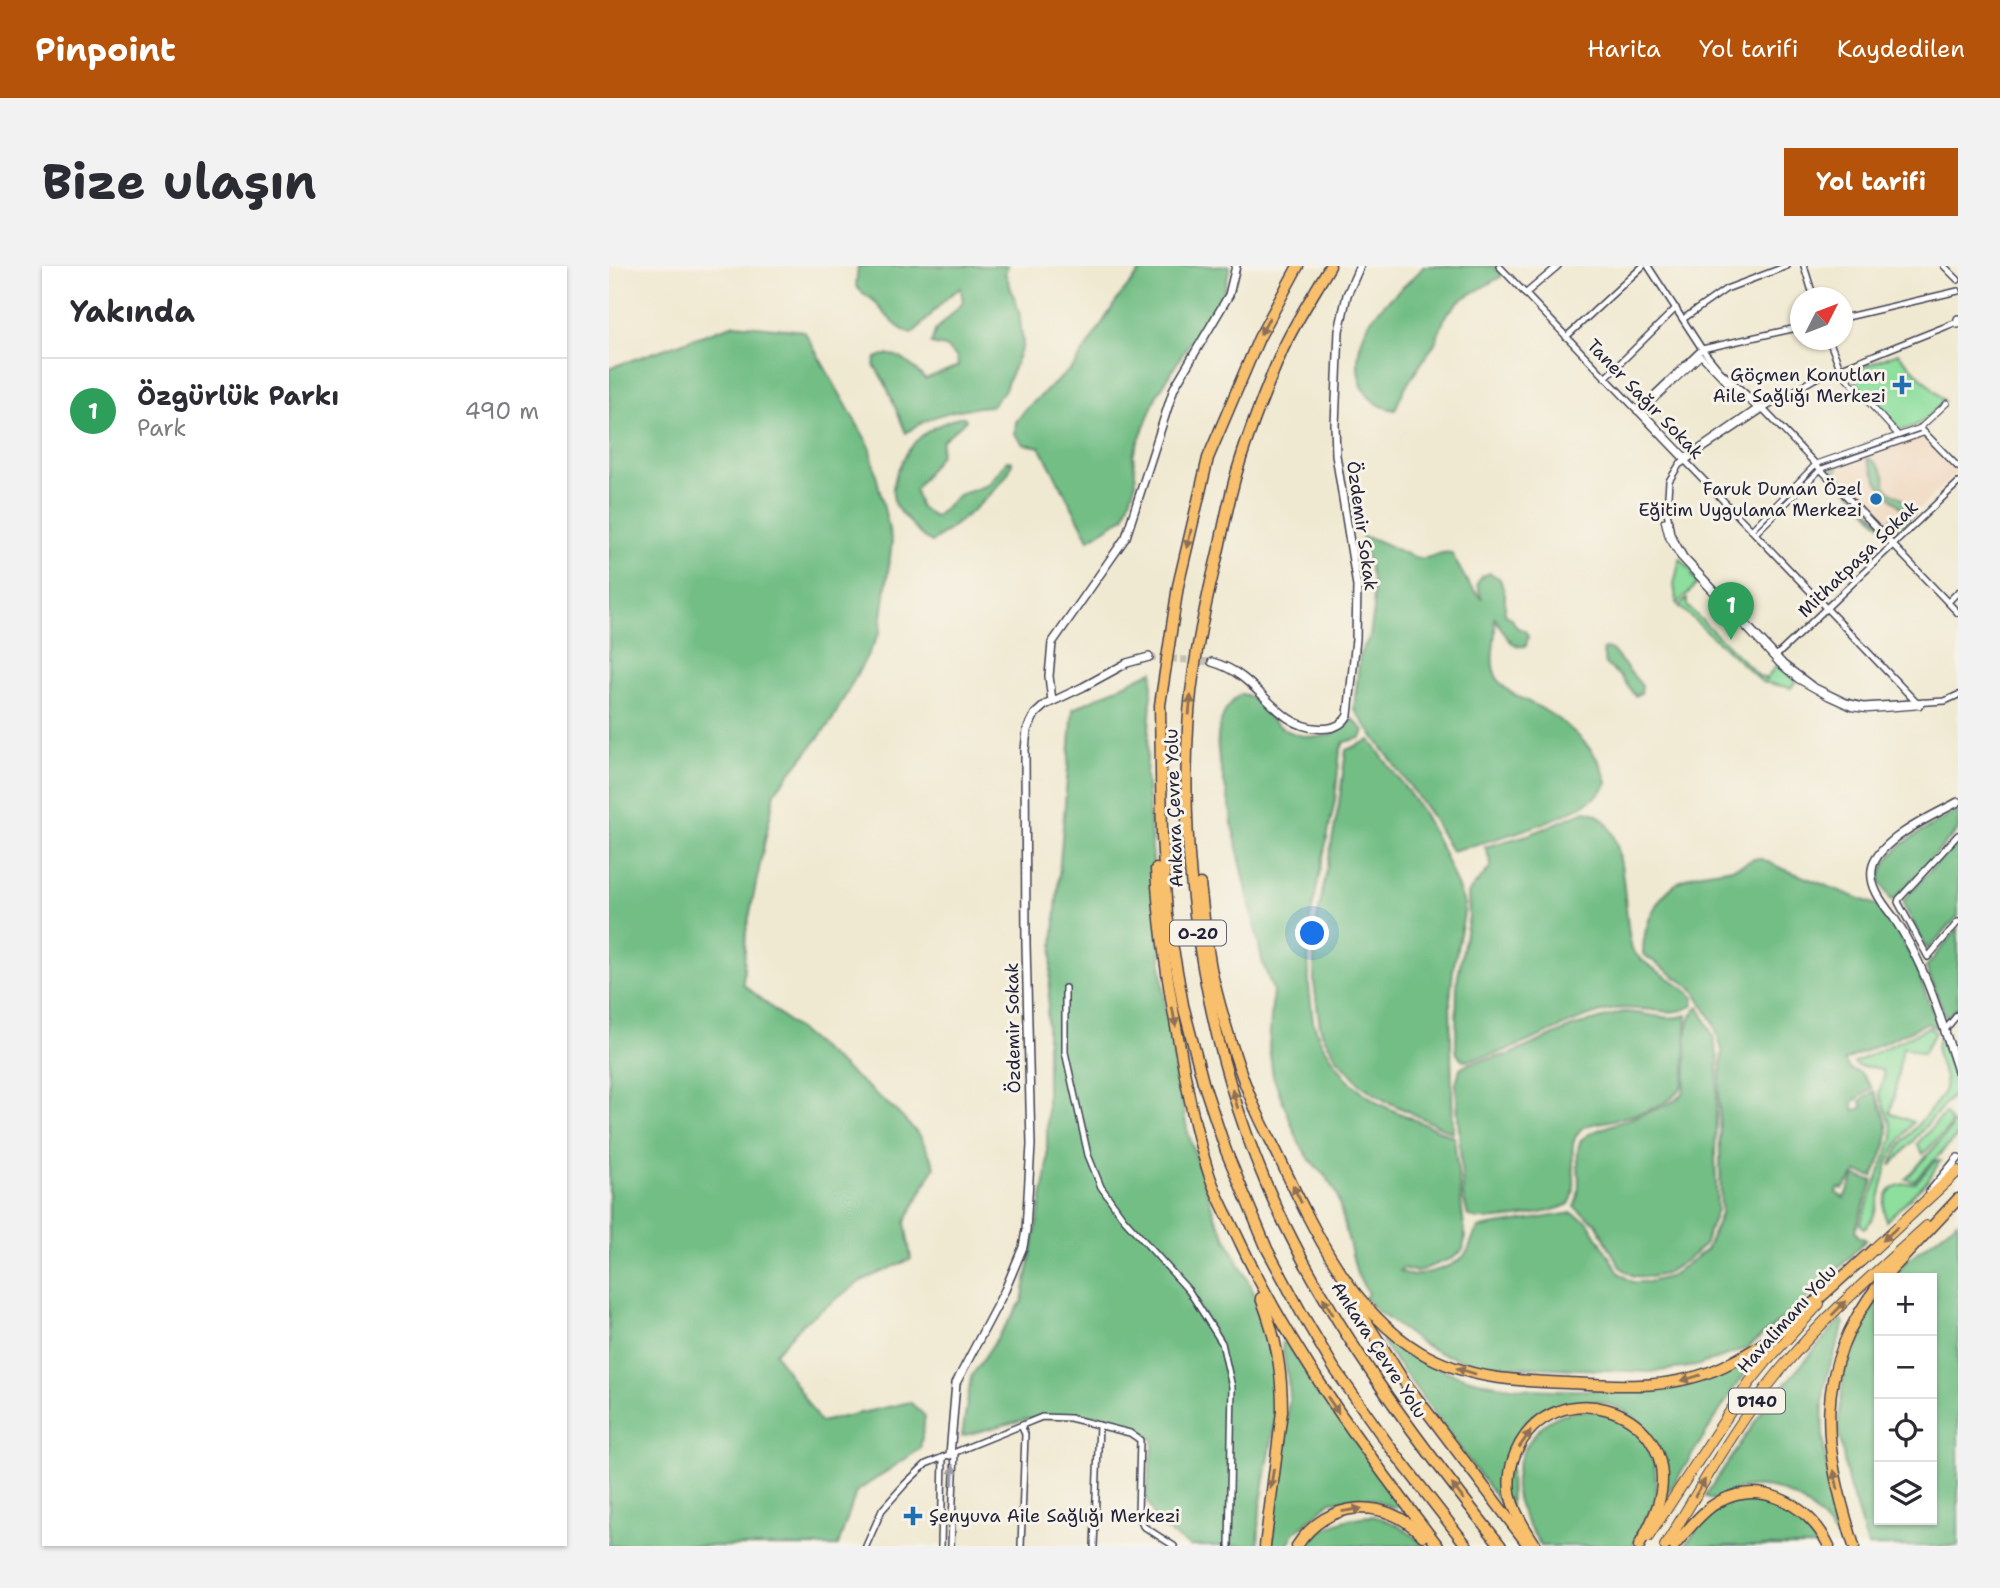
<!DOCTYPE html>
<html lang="tr">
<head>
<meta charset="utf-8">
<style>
  body { margin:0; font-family:"Shantell Sans",sans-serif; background:#f2f2f3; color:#2b2b33 }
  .controls { position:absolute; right:21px; bottom:21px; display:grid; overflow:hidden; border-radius:0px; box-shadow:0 2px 5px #0004 }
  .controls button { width:63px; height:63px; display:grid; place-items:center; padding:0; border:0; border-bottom:2px solid #e1e1e2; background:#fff; color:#2b2b33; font:35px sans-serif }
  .compass { position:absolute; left:1181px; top:21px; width:63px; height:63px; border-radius:50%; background:#fff; box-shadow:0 2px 5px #0004; rotate:48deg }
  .you { position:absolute; left:704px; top:668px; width:24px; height:24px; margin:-18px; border:5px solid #fff; border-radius:50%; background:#1a73e8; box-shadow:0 0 0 10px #1a73e833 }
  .badge { display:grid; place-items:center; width:46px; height:46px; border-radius:50%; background:#b45309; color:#fff; font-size:23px; font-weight:700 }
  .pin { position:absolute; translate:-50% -58px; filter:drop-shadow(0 2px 4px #0008) }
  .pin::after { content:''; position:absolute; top:37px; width:24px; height:21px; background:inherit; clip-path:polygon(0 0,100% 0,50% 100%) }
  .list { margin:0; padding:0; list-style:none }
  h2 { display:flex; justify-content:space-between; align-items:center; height:91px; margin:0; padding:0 28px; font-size:30px }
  h2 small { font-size:23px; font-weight:400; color:#7c7c81 }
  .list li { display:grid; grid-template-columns:46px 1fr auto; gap:21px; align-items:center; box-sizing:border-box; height:105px; padding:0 28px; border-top:2px solid #e1e1e2 }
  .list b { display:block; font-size:26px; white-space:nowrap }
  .list p { margin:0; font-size:23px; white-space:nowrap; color:#7c7c81 }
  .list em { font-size:23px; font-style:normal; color:#7c7c81 }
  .icon { flex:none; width:38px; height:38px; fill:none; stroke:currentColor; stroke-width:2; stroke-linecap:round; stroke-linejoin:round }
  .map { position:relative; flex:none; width:1349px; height:1280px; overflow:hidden; border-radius:0px }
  header { display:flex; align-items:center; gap:42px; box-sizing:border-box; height:98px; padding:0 35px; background:#b45309; color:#fff }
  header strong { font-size:33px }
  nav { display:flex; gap:38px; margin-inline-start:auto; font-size:24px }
  .intro { display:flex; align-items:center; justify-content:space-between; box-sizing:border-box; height:168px; padding:0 42px }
  h1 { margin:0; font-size:49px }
  .button { padding:18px 32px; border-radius:0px; background:#b45309; color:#fff; font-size:24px; font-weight:700 }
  main { display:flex; gap:42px; padding:0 42px }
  aside { flex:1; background:#fff; border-radius:0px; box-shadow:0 2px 5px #0004 }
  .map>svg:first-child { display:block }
  .built { fill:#f0d6bc }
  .green { fill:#8edf9e; stroke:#58806c; stroke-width:2 }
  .forest { fill:#72be85; stroke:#4a7060; stroke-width:2 }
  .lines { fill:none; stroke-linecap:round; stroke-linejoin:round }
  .tertiary-tunnel { stroke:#c7c1b3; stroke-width:7; stroke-dasharray:7 3.5; stroke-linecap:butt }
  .pedestrian-casing { stroke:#414052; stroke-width:7 }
  .minor-casing { stroke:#414052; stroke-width:8 }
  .tertiary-casing { stroke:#414052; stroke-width:10 }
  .trunk-casing { stroke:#414052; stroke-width:12 }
  .motorway-casing { stroke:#414052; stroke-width:13 }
  .pedestrian { stroke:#fff; stroke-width:4.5 }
  .minor { stroke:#fff; stroke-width:5 }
  .tertiary { stroke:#fff; stroke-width:7 }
  .trunk { stroke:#f8bf6c; stroke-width:10 }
  .motorway { stroke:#f8bf6c; stroke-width:10 }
  .oneway { fill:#8d7054 }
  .oneway2 { fill:#9c9ca7 }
  .poi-dot { fill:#1f6fb2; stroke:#f7f3e8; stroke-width:2.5 }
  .labels { text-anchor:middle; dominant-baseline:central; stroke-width:6; stroke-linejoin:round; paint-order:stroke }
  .shield { fill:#f7f3e8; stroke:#62616f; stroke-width:2 }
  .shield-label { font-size:16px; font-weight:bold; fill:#22223b }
  .poi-label { font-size:18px; fill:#22223b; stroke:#f7f3e8; text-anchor:end }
  .street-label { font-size:18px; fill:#22223b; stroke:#f7f3e8 }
</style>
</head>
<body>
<header>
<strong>Pinpoint</strong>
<nav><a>Harita</a><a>Yol tarifi</a><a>Kaydedilen</a></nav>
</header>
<div class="intro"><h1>Bize ulaşın</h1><a class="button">Yol tarifi</a></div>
<main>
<aside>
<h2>Yakında<small></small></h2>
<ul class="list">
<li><span class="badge" style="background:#2e9e5b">1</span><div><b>Özgürlük Parkı</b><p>Park</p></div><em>490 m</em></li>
</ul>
</aside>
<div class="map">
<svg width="1349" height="1280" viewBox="0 0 1349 1280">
  <rect width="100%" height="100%" fill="#f7f3e8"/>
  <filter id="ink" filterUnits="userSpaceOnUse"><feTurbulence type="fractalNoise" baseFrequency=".0143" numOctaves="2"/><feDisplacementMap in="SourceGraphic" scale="14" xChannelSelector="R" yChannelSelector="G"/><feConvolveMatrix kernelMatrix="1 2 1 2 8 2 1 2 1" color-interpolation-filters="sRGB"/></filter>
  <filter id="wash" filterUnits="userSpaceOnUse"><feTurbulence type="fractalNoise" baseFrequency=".00686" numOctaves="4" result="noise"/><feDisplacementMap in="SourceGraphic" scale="28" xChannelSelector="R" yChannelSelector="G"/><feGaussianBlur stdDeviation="1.57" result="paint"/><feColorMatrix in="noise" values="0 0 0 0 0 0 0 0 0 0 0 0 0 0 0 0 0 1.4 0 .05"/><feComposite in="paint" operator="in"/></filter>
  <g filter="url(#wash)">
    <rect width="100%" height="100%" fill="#f0e9d1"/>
    <!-- built -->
    <path class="built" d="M1313,170L1349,205L1282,270L1221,205L1227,199Z"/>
    <!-- green -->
    <g class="green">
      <path d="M1289,87L1335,135C1322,148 1309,163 1290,164L1239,107Z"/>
      <path d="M1071,292L1092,315L1090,316L1082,309L1088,318L1068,338L1065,319Z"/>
      <path d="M1078,333V340L1151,411L1156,412V415L1168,398L1187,415L1182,422L1153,416L1070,340Z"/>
      <path d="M1320,761L1326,766L1314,788L1294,781C1288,803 1288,825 1281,847L1304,856C1295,868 1286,881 1280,894C1272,913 1271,951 1255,962L1251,958L1284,872L1283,861L1270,827L1275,811L1274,805C1265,797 1251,805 1245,797Z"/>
      <path d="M1331,769L1348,824L1282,900C1291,870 1319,853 1334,827C1344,809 1320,795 1331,769Z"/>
      <path d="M1336,847L1341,855V861L1314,888L1308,878Z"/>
      <path d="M1342,857L1349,860V869L1308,912L1305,915L1297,913L1342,863Z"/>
      <path d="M1327,895H1331L1319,914L1277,955C1271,930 1280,917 1306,917Z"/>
    </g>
    <!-- forest -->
    <g class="forest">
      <path d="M249,0H399L396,6L410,45L414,79L395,125L382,140C351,142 322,148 297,167L276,117L265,99L267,92C287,81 302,99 316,113L349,100L348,91L336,81L322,78L326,65L354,37L352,22C332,32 320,55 302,68C285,61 276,47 264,34C258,29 252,27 247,20Z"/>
      <path d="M536,0H621L613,34L581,76L547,131L524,189L527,216L515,251L480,273L431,181L415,178L406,168L407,156L417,143L466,99L510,31Z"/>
      <path d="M814,0H885L893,10L850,35L837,49L826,77L795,123L786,144C740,137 742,82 764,51C777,34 796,20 811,5Z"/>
      <path d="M126,58L195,65L260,179L283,276L271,366L222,456L166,526L137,666L134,718L286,844L311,870L326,900L296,956L302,993L252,1015L193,1058L166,1087L211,1156L301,1136L316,1150L311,1183L247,1226L229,1280H0V102Z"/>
      <path d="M350,151H355L357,154L333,175L331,189L306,224L311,241L326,251L350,229L379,219L398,195H403C403,218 342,262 323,276C312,271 307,264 299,254C295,249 288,244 286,238C282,228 284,215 288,206C302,173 318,162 350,151Z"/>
      <path d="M1258,192C1268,195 1278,208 1276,219L1281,225L1292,232L1305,249L1282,270L1221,205L1227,199L1229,200L1228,208L1249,233L1274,257H1278L1285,250L1294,248L1295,245L1270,218Z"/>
      <path d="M753,271C773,272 790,288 810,292C823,294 829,284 842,287L860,319L873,333L868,318L873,310L881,307L891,313L896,329V348L903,353L907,361L916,365L919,370L917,380C899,383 894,362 885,351C890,370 878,391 887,410C896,429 919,434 935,444C961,459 992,487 998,517C986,548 874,577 842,585L821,548L745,443L751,388L761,370L765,343L763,314Z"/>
      <path d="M997,382L1003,384L1033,420L1032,427L1026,430L1012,411L996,398L994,384Z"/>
      <path d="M544,405L537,508L556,744L578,863L605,948L645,1027L666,1093V1157L651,1241L649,1280H581L549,1259L537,1231L545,1174L494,1149L417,1153L353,1170L362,1111L413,1035L438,906V750L464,443Z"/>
      <path d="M632,428C645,429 655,447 665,456C688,475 724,478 744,453L755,465L752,472L735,476L731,485L726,534L699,663L700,720L704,755L711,774L723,792L739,814L755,827L772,839L845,871L856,971L854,984L844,992L807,1006L794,1002L791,1005L803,1010C819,1007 849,1001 858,986C863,978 863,968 870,962L963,947L979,956L1010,1007L1023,1016H1039L1060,1011L1097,984L1112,948L1110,830L1113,784L1104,755L1084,723L1034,688C1034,656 1049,625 1079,611C1094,604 1112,606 1127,601C1148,594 1143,586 1167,600L1267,639L1286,662L1305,696L1330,763L1318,757L1235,795L1241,803L1252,807L1263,822L1244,836V844L1250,843L1254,840L1251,835L1265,825C1285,868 1282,869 1264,911L1248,906L1234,923L1230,922L1227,927L1235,932L1246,910L1264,915L1246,964L1249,970L1257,974L1210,1022L1138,1082L1087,1100L1043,1106L870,1099L831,1087L812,1077L768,1045L756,1032L759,1027L748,1008L728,929L719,913L702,895L690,877L664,810L660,782L664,724L654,698L623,557C621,518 596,482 617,444C622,437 625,432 632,428Z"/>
      <path d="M761,474L813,545L835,588L855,637V648L844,704L841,734L844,867L777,835L752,819L728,792L715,771L711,760L705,717V670L730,538L737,484Z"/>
      <path d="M976,545C1024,549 1011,654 1024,685C1038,703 1067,712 1085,732L1084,739C1065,754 1032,738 1006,743C954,753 907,790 854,794L848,788L847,782L848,716L860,650L859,627L881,602L882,597L876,581L922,568Z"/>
      <path d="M1349,545V564L1284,634H1282L1271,615C1274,580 1322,561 1349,545Z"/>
      <path d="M1349,573V650L1319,684L1294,638V635Z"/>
      <path d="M1349,662V740L1339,750L1336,749L1317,701Z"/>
      <path d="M1090,740L1104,770L1109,793L1106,887L1108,944L1095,979L1083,990L1056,1008L1041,1011L1024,1010L1011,1001L987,957L965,941C976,919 964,892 971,876C977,861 1053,848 1073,829C1083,802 1068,757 1090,740Z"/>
      <path d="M1014,746C1034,746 1061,756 1078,749C1075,771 1078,793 1075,814C1069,845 1002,854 976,860C950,877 975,915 960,938C943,947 874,959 859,950L854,930L847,817L851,803L861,797L902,788L963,761Z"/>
      <path d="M1349,955V1280H1259L1239,1216L1229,1161L1236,1098L1260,1038L1270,1026V1254H1323V1012H1282L1298,994Z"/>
      <path d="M1232,1053L1235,1057C1229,1079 1218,1102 1215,1125C1209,1178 1222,1229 1238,1280H1233C1204,1233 1157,1202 1105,1234L1096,1230L1156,1141Z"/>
      <path d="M778,1070C843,1126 930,1127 1011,1123C1029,1123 1051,1125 1069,1121C1096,1115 1123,1101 1149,1091L1124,1124L1054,1235C1054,1223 1057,1208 1055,1197C1054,1189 1046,1180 1042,1174C1034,1161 1025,1149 1012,1143C973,1124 919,1139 904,1183C899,1197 902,1226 902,1242L897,1245L773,1076Z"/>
      <path d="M680,1076L792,1238L785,1242L761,1232L722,1235L685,1267L678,1280H661L681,1127L673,1077Z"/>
      <path d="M996,1145L1029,1164L1045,1189L1048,1233L1024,1280H932C923,1265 912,1249 908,1232C901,1195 925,1153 963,1146C974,1144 985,1145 996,1145Z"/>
      <path d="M1153,1233L1181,1243L1209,1272L1213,1280H1076L1094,1254L1119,1237Z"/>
      <path d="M764,1250C784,1255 801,1265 815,1280H697C714,1259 737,1251 764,1250Z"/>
    </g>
  </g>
  <g filter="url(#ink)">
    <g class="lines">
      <!-- tertiary-tunnel -->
      <path class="tertiary-tunnel" d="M540,391L603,396"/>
      <defs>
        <g id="pedestrian">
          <path d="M1092,90L1117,116L1148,142L1077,191L1033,145Z"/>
          <path d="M1231,102L1232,106L1289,169"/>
          <path d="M1059,254L1055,255L1059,271L1071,291L1170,398L1189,414L1219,431L1243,442L1258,444L1311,440L1314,436"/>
          <path d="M1142,264L1207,198L1311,162L1338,137"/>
          <path d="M1146,268L1212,203L1315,167"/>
        </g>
        <g id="minor">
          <path d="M890,0L1307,436"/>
          <path d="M1039,0L1093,83L1111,105L1154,143L1349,347"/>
          <path d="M1195,0L1205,32"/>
          <path d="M1335,0L1349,14"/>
          <path d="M916,28L949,0"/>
          <path d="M1234,52L1349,25"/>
          <path d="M1074,53L1117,23L1178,0"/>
          <path d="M1348,56L1205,113L1154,143L1070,199L1060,215L1058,245L1062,268L1075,291L1175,398L1204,420L1237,436L1254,440L1336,435L1349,429"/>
          <path d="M957,71L1034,0"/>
          <path d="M1220,74L1231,102"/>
          <path d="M996,112L1067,42"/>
          <path d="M1028,145L1093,83L1192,61"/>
          <path d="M1311,162L1349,201"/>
          <path d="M1339,336L1349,326"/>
          <path d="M1167,390L1349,217"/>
          <path d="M1349,569L1290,633L1289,636L1319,691L1349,656"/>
          <path d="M456,722V786L479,889L492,921L515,953L580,1025L613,1077L623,1121L620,1280"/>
          <path d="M1336,764L1349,748"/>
          <path d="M257,1280L273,1244L297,1217L317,1198L433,1151L461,1152L521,1167L531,1174L529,1247L534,1260L565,1280"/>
          <path d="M332,1280L334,1191"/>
          <path d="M342,1280L346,1187"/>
          <path d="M412,1280L416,1168L412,1160"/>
          <path d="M485,1280L490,1159"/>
        </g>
        <g id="tertiary">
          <path d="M1349,53V58"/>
          <path d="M603,396C614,399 624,404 633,411C649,423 662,440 679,452C695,463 728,470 739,449L747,373L748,320L727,189L726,159L730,65L738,29L751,0"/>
          <path d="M443,435L440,410L443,377L517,271L565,122L620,29L627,0"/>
          <path d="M1349,536C1325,549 1273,572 1264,599C1258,619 1274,638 1285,652C1316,698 1332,753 1349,805"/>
          <path d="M1321,926L1349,892"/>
          <path d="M341,1189L347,1117L396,1024L414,981L417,964L422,879L417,678L416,484L418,464L426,448L436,439L474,421L518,397L540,391"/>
        </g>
        <g id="trunk">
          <path d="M1252,995L1349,905"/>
          <path d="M1039,1271L1140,1117L1157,1096L1210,1038"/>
          <path d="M1056,1280C1093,1220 1128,1156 1173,1102C1216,1050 1268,1005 1318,960"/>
        </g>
        <g id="motorway">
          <path d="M689,0L650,72L599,192L569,320L551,439L553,571L558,649L574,739L594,816L617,885L658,983L693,1048L725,1102L781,1181L858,1280"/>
          <path d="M721,0C705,28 686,56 673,85C658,120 640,166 629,202C620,231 615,261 608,291C594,347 582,404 579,462C570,618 601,796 666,938C724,1064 806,1172 892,1280"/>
          <path d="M547,603C550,664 560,726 572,787C579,828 587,870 601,911C609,934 622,956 632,978C684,1088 755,1184 829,1280"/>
          <path d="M591,618C595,649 597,681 604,712C616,760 630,809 651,853C657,866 664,878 670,891C703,961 741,1044 811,1086C857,1113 907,1115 959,1117C1013,1120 1065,1124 1115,1100C1169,1075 1212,1030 1257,990"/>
          <path d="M1275,1012L1349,933"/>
          <path d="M735,1020L794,1114L920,1280"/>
          <path d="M652,1032C667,1070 673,1104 673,1145L656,1280"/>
          <path d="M688,1280C718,1233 776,1230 814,1270"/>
          <path d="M927,1280C919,1267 909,1253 904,1238C898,1222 900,1202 907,1186C942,1106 1065,1139 1052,1226C1049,1245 1039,1263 1030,1280"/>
          <path d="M1065,1280C1077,1266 1088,1251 1103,1240C1146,1210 1199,1236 1220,1280"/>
          <path d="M1245,1280C1214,1180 1202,1106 1270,1018"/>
        </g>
      </defs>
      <!-- pedestrian casing -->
      <use href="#pedestrian" class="pedestrian-casing"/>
      <!-- minor casing -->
      <use href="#minor" class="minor-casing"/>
      <!-- tertiary casing -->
      <use href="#tertiary" class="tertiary-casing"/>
      <!-- trunk casing -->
      <use href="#trunk" class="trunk-casing"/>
      <!-- motorway casing -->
      <use href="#motorway" class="motorway-casing"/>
      <!-- pedestrian -->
      <use href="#pedestrian" class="pedestrian"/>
      <!-- minor -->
      <use href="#minor" class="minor"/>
      <!-- tertiary -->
      <use href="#tertiary" class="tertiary"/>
      <!-- trunk -->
      <use href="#trunk" class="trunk"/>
      <!-- motorway -->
      <use href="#motorway" class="motorway"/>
    </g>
    <!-- one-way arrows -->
    <defs><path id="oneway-solid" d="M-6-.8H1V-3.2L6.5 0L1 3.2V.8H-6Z" transform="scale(1.75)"/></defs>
    <g class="oneway">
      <use href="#oneway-solid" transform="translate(656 60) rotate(119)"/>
      <use href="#oneway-solid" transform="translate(580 273) rotate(103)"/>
      <use href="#oneway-solid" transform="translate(581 439) rotate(-85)"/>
      <use href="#oneway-solid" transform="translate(565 751) rotate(80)"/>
      <use href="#oneway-solid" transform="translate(626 833) rotate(-107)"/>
      <use href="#oneway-solid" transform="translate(688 928) rotate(-116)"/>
      <use href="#oneway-solid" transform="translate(1281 968) rotate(137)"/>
      <use href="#oneway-solid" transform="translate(719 1040) rotate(-120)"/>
      <use href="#oneway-solid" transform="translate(1230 1042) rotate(-45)"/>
      <use href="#oneway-solid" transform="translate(857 1105) rotate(-163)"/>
      <use href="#oneway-solid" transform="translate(1082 1112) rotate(163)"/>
      <use href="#oneway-solid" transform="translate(724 1139) rotate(56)"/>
      <use href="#oneway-solid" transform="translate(916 1173) rotate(-55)"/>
      <use href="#oneway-solid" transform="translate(663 1213) rotate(99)"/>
      <use href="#oneway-solid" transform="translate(1227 1214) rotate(-102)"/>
      <use href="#oneway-solid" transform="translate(1091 1222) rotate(-59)"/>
      <use href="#oneway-solid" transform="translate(849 1226) rotate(-128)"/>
      <use href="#oneway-solid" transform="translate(743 1244) rotate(-9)"/>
    </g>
    <use class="oneway2" href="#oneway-solid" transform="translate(344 1209) rotate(-87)"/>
  </g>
  <!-- markers -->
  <g class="poi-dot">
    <path d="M1289.5 108.5h7v7h7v7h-7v7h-7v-7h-7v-7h7z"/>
    <circle cx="1267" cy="233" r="7"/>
    <path d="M300.5 1239.5h7v7h7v7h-7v7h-7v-7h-7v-7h7z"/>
  </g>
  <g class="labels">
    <!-- shield labels -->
    <g class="shield">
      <rect x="561" y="654.5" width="56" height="25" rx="5"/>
      <rect x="1120" y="1122.5" width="56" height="25" rx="5"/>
    </g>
    <g class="shield-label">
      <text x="589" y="667">O-20</text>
      <text x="1148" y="1135">D140</text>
    </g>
    <!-- poi labels -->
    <g class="poi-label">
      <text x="1277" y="109">Göçmen Konutları<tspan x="1277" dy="21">Aile Sağlığı Merkezi</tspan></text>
      <text x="1253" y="223">Faruk Duman Özel<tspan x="1253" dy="21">Eğitim Uygulama Merkezi</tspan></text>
      <text x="320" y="1250" text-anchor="start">Şenyuva Aile Sağlığı Merkezi</text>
    </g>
    <!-- street labels -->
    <g class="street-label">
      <text transform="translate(1036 133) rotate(46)">Taner Sağır Sokak</text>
      <text transform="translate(753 260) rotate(82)">Özdemir Sokak</text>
      <text transform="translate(1249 293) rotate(-44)">Mithatpaşa Sokak</text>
      <text transform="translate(565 542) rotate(-92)">Ankara Çevre Yolu</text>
      <text transform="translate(404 762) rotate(-91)">Özdemir Sokak</text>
      <text transform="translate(1178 1053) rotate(-48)">Havalimanı Yolu</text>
      <text transform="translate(770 1084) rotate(57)">Ankara Çevre Yolu</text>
    </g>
  </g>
</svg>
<div class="controls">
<button>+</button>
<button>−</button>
<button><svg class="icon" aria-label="locate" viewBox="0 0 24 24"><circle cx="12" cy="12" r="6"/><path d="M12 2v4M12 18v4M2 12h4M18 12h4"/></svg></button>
<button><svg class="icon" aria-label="layers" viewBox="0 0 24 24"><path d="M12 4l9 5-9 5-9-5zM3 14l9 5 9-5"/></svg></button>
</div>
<svg class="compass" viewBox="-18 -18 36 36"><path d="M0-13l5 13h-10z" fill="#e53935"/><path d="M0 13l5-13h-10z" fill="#7c7c81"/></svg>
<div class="you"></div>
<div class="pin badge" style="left:1122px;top:374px;background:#2e9e5b">1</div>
</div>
</main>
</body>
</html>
